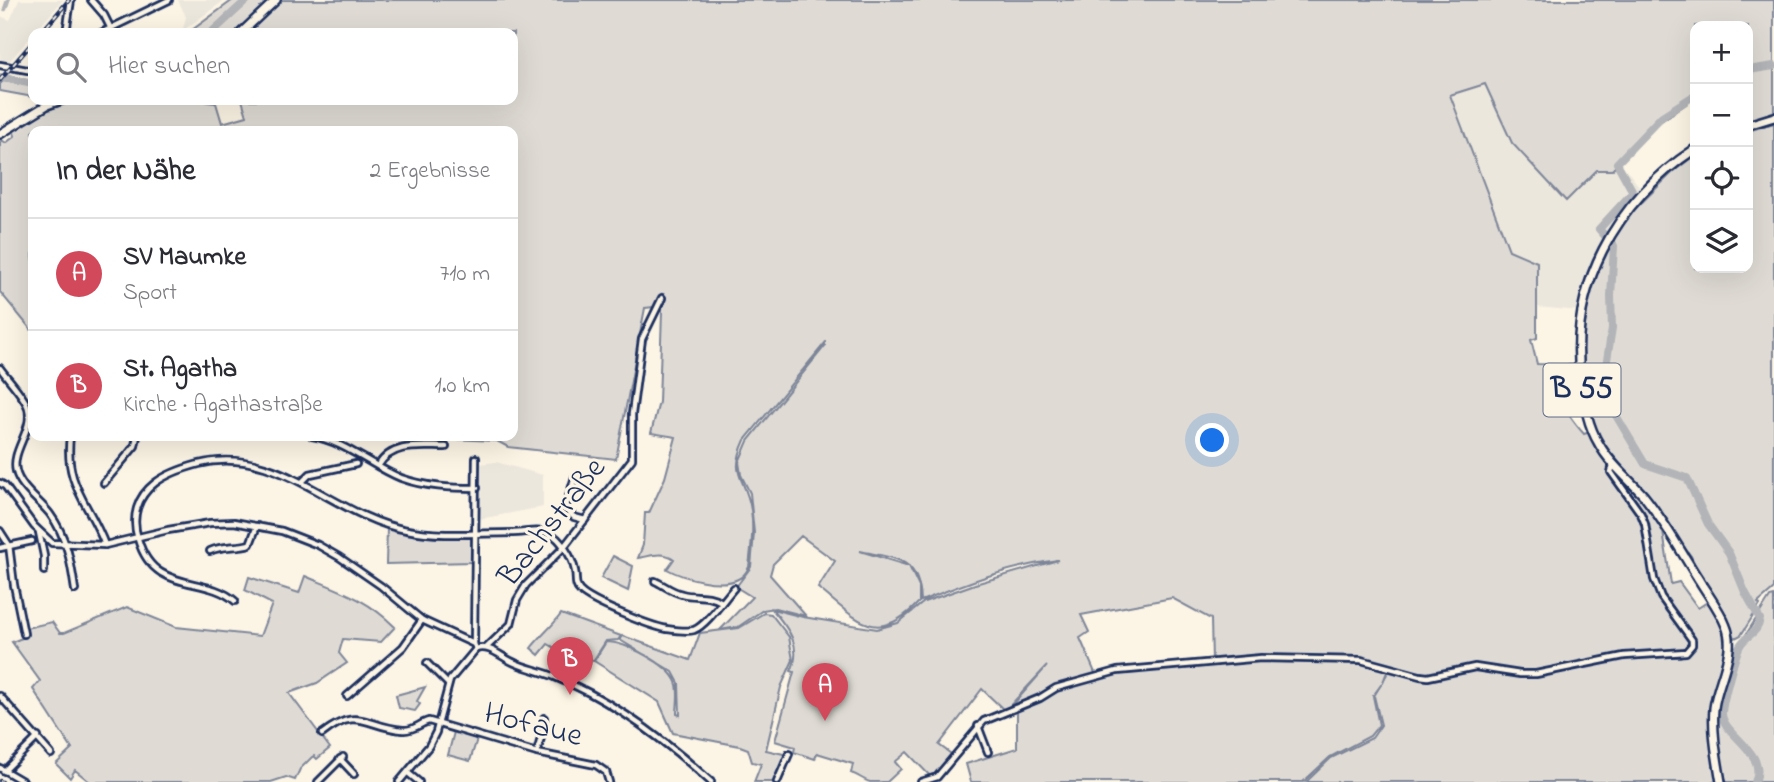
<!DOCTYPE html>
<html lang="de">
<head>
<meta charset="utf-8">
<style>
  body { margin:0; font-family:"Indie Flower",sans-serif; background:#f2f2f3; color:#2b2b33 }
  .controls { position:absolute; right:21px; top:21px; display:grid; overflow:hidden; border-radius:14px; box-shadow:0 7px 28px #0002 }
  .controls button { width:63px; height:63px; display:grid; place-items:center; padding:0; border:0; border-bottom:2px solid #e1e1e2; background:#fff; color:#2b2b33; font:35px sans-serif }
  .you { position:absolute; left:1213px; top:441px; width:24px; height:24px; margin:-18px; border:5px solid #fff; border-radius:50%; background:#1a73e8; box-shadow:0 0 0 10px #1a73e833 }
  .badge { display:grid; place-items:center; width:46px; height:46px; border-radius:50%; background:#d1495b; color:#fff; font-size:23px; font-weight:700 }
  .pin { position:absolute; translate:-50% -58px; filter:drop-shadow(0 2px 4px #0008) }
  .pin::after { content:''; position:absolute; top:37px; width:24px; height:21px; background:inherit; clip-path:polygon(0 0,100% 0,50% 100%) }
  .list { margin:0; padding:0; list-style:none }
  h2 { display:flex; justify-content:space-between; align-items:center; height:91px; margin:0; padding:0 28px; font-size:30px }
  h2 small { font-size:23px; font-weight:400; color:#7c7c81 }
  .list li { display:grid; grid-template-columns:46px 1fr auto; gap:21px; align-items:center; box-sizing:border-box; height:112px; padding:0 28px; border-top:2px solid #e1e1e2 }
  .list b { display:block; font-size:26px; white-space:nowrap }
  .list p { margin:0; font-size:23px; white-space:nowrap; color:#7c7c81 }
  .list em { font-size:23px; font-style:normal; color:#7c7c81 }
  .icon { flex:none; width:38px; height:38px; fill:none; stroke:currentColor; stroke-width:2; stroke-linecap:round; stroke-linejoin:round }
  .map { position:relative; flex:none; width:1774px; height:782px; overflow:hidden }
  .search { position:absolute; background:#fff; box-shadow:0 7px 28px #0002; left:28px; top:28px; width:490px; height:77px; display:flex; align-items:center; gap:18px; box-sizing:border-box; padding:0 24px; border-radius:14px; color:#7c7c81; font-size:26px }
  .panel { position:absolute; background:#fff; box-shadow:0 7px 28px #0002; left:28px; top:126px; width:490px; height:315px; border-radius:14px }
  .map>svg:first-child { display:block }
  .built { fill:#ece7dc }
  .green { fill:#dfdbd4; stroke:#7d8599; stroke-width:2 }
  .lines { fill:none; stroke-linecap:round; stroke-linejoin:round }
  .canal { stroke:#b2b4b8; stroke-width:4.5 }
  .river { stroke:#b2b4b8; stroke-width:8 }
  .street-casing { stroke:#1b2f5e; stroke-width:10 }
  .primary-casing { stroke:#1b2f5e; stroke-width:12 }
  .street { stroke:#fcf5e5; stroke-width:4.5 }
  .primary { stroke:#fcf5e5; stroke-width:7 }
  .rail-casing { stroke:#1b2f5e; stroke-width:4.5 }
  .rail { stroke:#fcf5e5; stroke-width:2; stroke-dasharray:5; stroke-linecap:butt }
  .labels { text-anchor:middle; dominant-baseline:central; stroke-width:6; stroke-linejoin:round; paint-order:stroke }
  .shield { fill:#fcf5e5; stroke:#5e6a86; stroke-width:2 }
  .shield-label { font-size:30px; font-weight:bold; fill:#1b2f5e }
  .street-label { font-size:32px; fill:#1b2f5e; stroke:#fcf5e5 }
</style>
</head>
<body>
<div class="map">
<svg width="1774" height="782" viewBox="0 0 1774 782">
  <rect width="100%" height="100%" fill="#fcf5e5"/>
  <filter id="ink" filterUnits="userSpaceOnUse"><feTurbulence type="fractalNoise" baseFrequency=".0143" numOctaves="2"/><feDisplacementMap in="SourceGraphic" scale="14" xChannelSelector="R" yChannelSelector="G"/><feConvolveMatrix kernelMatrix="1 2 1 2 8 2 1 2 1" color-interpolation-filters="sRGB"/></filter>
  <g filter="url(#ink)">
    <!-- built -->
    <g class="built">
      <path d="M19,0H63L7,64L0,63V16L10,20Z"/>
      <path d="M178,0H225L185,29H183L186,17Z"/>
      <path d="M1485,84L1512,143L1597,170H1612L1621,163L1643,191L1616,221L1597,252L1587,274L1579,311L1537,307V262L1509,251L1449,95Z"/>
      <path d="M496,462L543,475V507L480,519L479,464Z"/>
    </g>
    <!-- green -->
    <g class="green">
      <path d="M233,0H1774V113L1748,121V26H1695V98L1660,122L1612,170H1597L1566,201L1512,143L1485,84L1450,95L1509,250L1537,262V338L1531,340L1537,364L1576,365V374L1571,373C1555,399 1566,414 1584,434L1590,432L1603,455L1649,506L1662,525L1671,584L1679,582L1698,608L1709,601L1725,629L1726,640L1712,708L1713,745L1719,782H1306L1331,758L1372,738L1381,725L1374,696L1390,669L1427,677L1475,668L1520,675H1536L1625,657H1680L1686,654L1682,651L1624,655L1535,673H1520L1475,666L1427,676L1355,658L1252,657L1212,661L1211,619L1172,598L1081,615L1089,632L1080,638L1096,675L1053,688L1039,697L1009,709L1047,666L1005,711L982,689L939,745L954,756L932,778L907,752L895,762L901,769L887,782C882,782 875,782 870,782C863,780 858,775 851,773L853,764L817,753L815,759L794,752L795,747L775,741L794,672L791,671C803,646 788,628 772,609L803,617L877,629L898,623L924,602L975,584L1058,560C1011,566 965,583 921,601C919,557 897,559 860,551L909,566L919,587V602C876,648 856,618 818,588L835,561L801,536L773,564L770,575L806,616L775,608L763,610L738,627L720,630L752,597L736,587L751,567L754,533L750,493L741,475L739,462L748,441L825,346V343L745,440C728,477 746,476 751,510C754,529 751,548 749,567C747,571 743,577 738,579C721,588 683,578 667,569L674,559C663,551 650,556 638,558L643,545L645,513H649L665,478L676,437L651,433L659,402L662,312L658,309L665,296L662,294L654,307L645,308L616,459L508,447L497,441L451,439V436H513V131H33V332L0,292V142L2,140L6,143L15,136L13,129L50,109L78,100H208L207,102L216,103L222,123L247,116L242,100H513V33H188Z"/>
      <path d="M3,81L33,86V97L0,91V84Z"/>
      <path d="M1774,123V589L1758,603L1760,605L1741,635L1735,638L1728,621L1698,572L1691,556L1614,461L1599,438L1591,418L1583,375L1582,345L1590,289L1608,245L1633,211L1673,172L1695,155V268H1748V131Z"/>
      <path d="M387,528L412,533L473,536V562L386,564Z"/>
      <path d="M613,556L633,566L628,591L601,578Z"/>
      <path d="M305,576C341,591 367,599 395,627L381,642L343,639L339,653L347,663L317,683L289,693L330,748L317,759L314,756L312,757L300,769L295,780L286,777L271,782H90L75,770L70,778L56,764L72,749L33,689L40,681L12,642L27,636L26,628L52,622L60,633H64L127,607L176,627L260,636L272,604L245,590L249,577L299,593Z"/>
      <path d="M1774,596V782H1724L1717,748V718L1720,691L1732,651L1743,639L1770,597Z"/>
      <path d="M764,613L771,614L789,637L793,660L781,687L766,750L788,755L775,782H754L761,764L752,762L748,749L740,746L673,733L659,702L594,661L606,642C625,642 669,664 676,682C680,690 677,705 677,714L680,715L679,683L673,672L620,640L623,636L690,660L700,633L739,628Z"/>
      <path d="M561,614L621,636L618,640L606,641L593,661L571,657L548,644L539,655L531,648C541,635 552,627 561,614Z"/>
      <path d="M1252,659L1354,660L1388,669L1383,682L1373,696L1379,725L1370,736L1330,757L1303,782H971L966,764L1017,748V709L1055,689L1119,671H1148Z"/>
      <path d="M425,687L417,701L420,704L415,711L399,708L396,695Z"/>
      <path d="M454,732L477,739L470,761L448,755Z"/>
    </g>
    <g class="lines">
      <!-- canal -->
      <path class="canal" d="M5,9L8,0"/>
      <!-- river -->
      <g class="river">
        <path d="M211,33L247,0"/>
        <path d="M1748,70L1774,66"/>
        <path d="M0,77L33,84"/>
        <path d="M1695,95L1662,116L1617,163L1633,192L1599,229L1614,246L1611,296L1612,328L1602,392L1645,464L1687,478L1708,524L1729,553L1745,592L1760,619C1758,633 1748,634 1741,644C1736,651 1722,703 1722,713C1721,734 1769,752 1755,782"/>
      </g>
      <defs>
        <g id="street">
          <path d="M91,0L104,15L111,29"/>
          <path d="M66,33L71,0"/>
          <path d="M101,33L169,0"/>
          <path d="M0,65L33,71"/>
          <path d="M0,368C7,378 26,398 28,408C34,430 11,450 16,471C20,488 40,501 50,514C67,537 71,562 75,590"/>
          <path d="M70,436C64,486 89,502 105,545"/>
          <path d="M312,436C344,441 371,466 401,478C426,487 450,488 477,488"/>
          <path d="M378,466C392,442 421,447 446,447"/>
          <path d="M575,477L565,509L574,517L585,520"/>
          <path d="M302,482L310,474L356,464"/>
          <path d="M0,483L5,486L34,526L52,543L105,545L168,530L210,523L234,522L282,531L318,545L339,557L381,586L422,620L474,644L476,649"/>
          <path d="M104,483L135,446L137,436"/>
          <path d="M0,531L9,545L14,585L24,634"/>
          <path d="M39,532L44,556V571"/>
          <path d="M0,548L32,541"/>
          <path d="M210,551C223,545 236,548 250,544L257,526"/>
          <path d="M655,581C664,585 672,592 682,594C697,598 706,593 722,602"/>
          <path d="M235,601C204,574 154,595 138,539C131,517 137,497 155,483C168,473 184,468 199,464C278,444 334,517 407,530C441,537 478,533 513,533C525,533 538,529 549,533C561,538 573,559 575,571C577,579 574,585 580,591C592,603 650,626 667,629C674,630 687,632 694,630C707,625 724,599 734,588"/>
          <path d="M474,644L476,458"/>
          <path d="M487,647L511,624L517,600L526,585L563,548L632,459V414L642,339L662,298"/>
          <path d="M476,649C490,644 502,658 515,663C528,669 542,671 555,677C613,700 666,741 711,782"/>
          <path d="M427,663L448,684"/>
          <path d="M0,696L51,754"/>
          <path d="M347,696L403,647L422,620"/>
          <path d="M978,726L988,752"/>
          <path d="M322,734C359,705 365,727 403,730C414,731 420,723 429,721L537,753L596,765L606,772L609,782"/>
          <path d="M537,753L544,726V718"/>
          <path d="M340,759L354,774"/>
          <path d="M0,768L24,782"/>
          <path d="M4,771L38,737"/>
          <path d="M408,773L419,782"/>
          <path d="M318,782L343,757"/>
          <path d="M399,782L429,746L436,732L450,680L476,649"/>
          <path d="M777,782L789,754"/>
          <path d="M921,782L937,777L984,721L1040,698L1056,688L1117,671L1261,658L1361,660L1420,676L1428,677L1475,667L1520,674H1536L1624,656L1686,652L1692,645V640L1661,597L1654,579L1645,524L1641,514L1611,472L1613,465"/>
        </g>
        <g id="primary">
          <path d="M241,33L276,0"/>
          <path d="M1748,125L1774,117"/>
          <path d="M0,134L47,105L61,100"/>
          <path d="M1695,149C1616,201 1567,287 1581,383C1584,403 1588,426 1599,444C1610,464 1629,479 1644,496C1665,522 1681,552 1699,580C1708,595 1720,610 1726,626C1737,652 1717,682 1714,708C1712,733 1717,758 1721,782"/>
        </g>
      </defs>
      <!-- street casing -->
      <use href="#street" class="street-casing"/>
      <!-- primary casing -->
      <use href="#primary" class="primary-casing"/>
      <!-- street -->
      <use href="#street" class="street"/>
      <!-- primary -->
      <use href="#primary" class="primary"/>
      <defs>
        <g id="rail">
          <path d="M41,33L69,0"/>
          <path d="M0,80L33,42"/>
          <path d="M0,781L2,782"/>
        </g>
      </defs>
      <!-- rail casing -->
      <use href="#rail" class="rail-casing"/>
      <!-- rail -->
      <use href="#rail" class="rail"/>
    </g>
  </g>
  <g class="labels">
    <!-- shield labels -->
    <rect class="shield" x="1543.5" y="363.5" width="77" height="53" rx="5"/>
    <g class="shield-label">
      <text x="1582" y="390">B 55</text>
    </g>
    <!-- street labels -->
    <g class="street-label">
      <text transform="translate(553 523) rotate(-52)">Bachstraße</text>
      <text transform="translate(533 726) rotate(14)">Hofaue</text>
    </g>
  </g>
</svg>
<div class="controls">
<button>+</button>
<button>−</button>
<button><svg class="icon" aria-label="locate" viewBox="0 0 24 24"><circle cx="12" cy="12" r="6"/><path d="M12 2v4M12 18v4M2 12h4M18 12h4"/></svg></button>
<button><svg class="icon" aria-label="layers" viewBox="0 0 24 24"><path d="M12 4l9 5-9 5-9-5zM3 14l9 5 9-5"/></svg></button>
</div>
<div class="you"></div>
<div class="pin badge" style="left:825px;top:721px">A</div>
<div class="pin badge" style="left:570px;top:695px">B</div>
<div class="search"><svg class="icon" aria-label="search" viewBox="0 0 24 24"><circle cx="10" cy="10" r="6"/><path d="M15 15l6 6"/></svg>Hier suchen</div>
<section class="panel">
<h2>In der Nähe<small>2 Ergebnisse</small></h2>
<ul class="list">
<li><span class="badge">A</span><div><b>SV Maumke</b><p>Sport</p></div><em>710 m</em></li>
<li><span class="badge">B</span><div><b>St. Agatha</b><p>Kirche · Agathastraße</p></div><em>1.0 km</em></li>
</ul>
</section>
</div>
</body>
</html>
